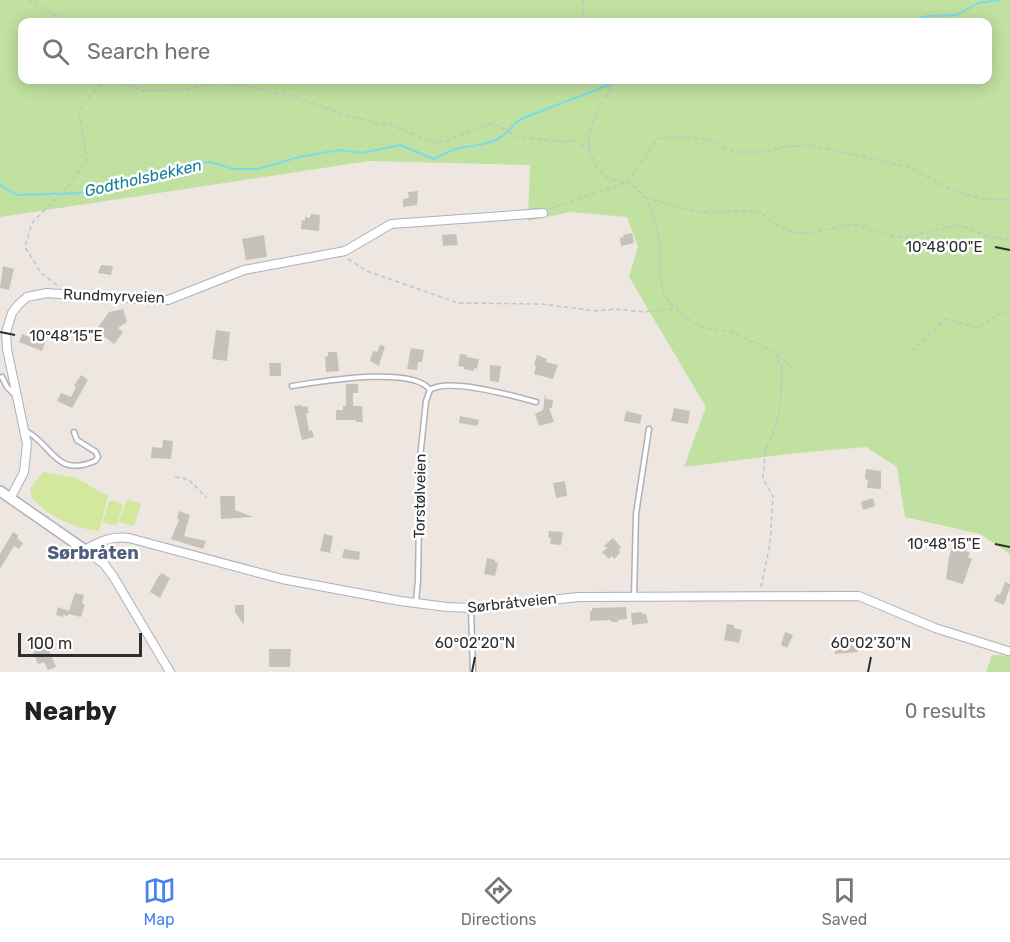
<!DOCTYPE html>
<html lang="en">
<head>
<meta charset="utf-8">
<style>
  body { margin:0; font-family:Rubik,sans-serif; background:#f6f6f6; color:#222 }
  .scale { position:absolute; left:18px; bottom:15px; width:124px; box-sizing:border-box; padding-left:6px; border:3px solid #2d2d2d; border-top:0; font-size:16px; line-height:21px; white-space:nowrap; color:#2d2d2d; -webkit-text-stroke:4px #fff; paint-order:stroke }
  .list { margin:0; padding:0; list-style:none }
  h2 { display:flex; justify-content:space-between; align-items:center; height:78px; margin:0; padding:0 24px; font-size:26px }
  h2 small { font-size:20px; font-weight:400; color:#767676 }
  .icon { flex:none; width:33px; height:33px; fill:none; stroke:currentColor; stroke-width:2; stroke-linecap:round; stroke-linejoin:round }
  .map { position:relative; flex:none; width:1010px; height:672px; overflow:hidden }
  .search { position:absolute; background:#fff; box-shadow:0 3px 15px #0003; left:18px; right:18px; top:18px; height:66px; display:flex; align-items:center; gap:15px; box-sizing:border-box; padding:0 21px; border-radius:12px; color:#767676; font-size:22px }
  .sheet { height:186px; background:#fff }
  nav { display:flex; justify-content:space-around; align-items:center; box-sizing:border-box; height:84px; border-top:2px solid #e0e0e0; background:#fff; font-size:16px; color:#767676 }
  nav a { display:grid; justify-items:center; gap:3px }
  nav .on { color:#4981f2 }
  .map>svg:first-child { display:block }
  .green { fill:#c0e1a0; fill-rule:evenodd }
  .pitch { fill:#d3e89c }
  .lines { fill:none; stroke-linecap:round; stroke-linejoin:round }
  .stream { stroke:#79dcea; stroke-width:2 }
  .building { fill:#c7c1bc }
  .service-casing { stroke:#adb1b9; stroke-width:7 }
  .minor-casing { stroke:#adb1b9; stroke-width:10 }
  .tertiary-casing { stroke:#adb1b9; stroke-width:12 }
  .path { stroke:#c4c4c4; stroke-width:1.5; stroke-dasharray:4.5 3; stroke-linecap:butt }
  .service { stroke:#fff; stroke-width:4 }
  .minor { stroke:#fff; stroke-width:8 }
  .tertiary { stroke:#fff; stroke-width:9 }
  .ticks { fill:none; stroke:#2d2d2d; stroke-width:2 }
  .labels { text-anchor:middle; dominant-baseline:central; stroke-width:5; stroke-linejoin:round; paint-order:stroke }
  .street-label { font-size:15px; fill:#2d2d2d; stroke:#fff }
  .water-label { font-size:16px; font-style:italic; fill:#14809b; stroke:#fff }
  .quarter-label { font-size:18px; font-weight:bold; fill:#4f5e7d; stroke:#fff }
  .ticks-label { font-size:15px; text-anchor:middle; fill:#2d2d2d; stroke:#fff; stroke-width:5; stroke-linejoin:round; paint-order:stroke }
</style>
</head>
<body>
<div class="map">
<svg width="1010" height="672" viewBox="0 0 1010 672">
  <rect width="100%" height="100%" fill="#eee6e1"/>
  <!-- green -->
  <g class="green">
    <path d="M0,0H1010V554L980,534L905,517L897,467L866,447L796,453L684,467L706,407L629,277L638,247L627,217L570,212L528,221L530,165L369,161L0,217ZM22,22H988V80H22Z"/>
    <path d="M992,655L1010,656V672H986Z"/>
  </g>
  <!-- pitch -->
  <g class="pitch">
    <path d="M43,472L76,478L108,496L99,531C78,529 50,518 35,501C31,498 31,493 30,488Z"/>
    <path d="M127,499L141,504L134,526L119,522Z"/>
    <path d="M109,501H116L123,505L117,525L107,524L103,521Z"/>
  </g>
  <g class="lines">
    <!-- stream -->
    <g class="stream">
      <path d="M908,22L927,16L957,15L978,3L1000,0"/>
      <path d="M0,185L17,195L79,193L103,188L115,181L127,182L149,178L192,164L210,162L234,169H258L299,157L339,150L362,153L400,145L434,159C441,156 448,151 456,149C470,145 485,146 498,139C509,133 512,124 523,118L622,80"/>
    </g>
  </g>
  <!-- building -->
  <g class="building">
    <path d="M418,191L417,205L403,207V199L409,198L408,192Z"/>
    <path d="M311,214L320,215L319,231L301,229L302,220L305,221V217L310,218Z"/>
    <path d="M632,233L634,243L621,246L620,238L624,237L623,235Z"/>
    <path d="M456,234L458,245L443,246L442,235Z"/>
    <path d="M264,235L267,257L246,260L242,239Z"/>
    <path d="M101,265L113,266L111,275L98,273Z"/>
    <path d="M3,266L14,269L9,290L0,288Z"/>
    <path d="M123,309L127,322L118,328L123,332L114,344L96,330L109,312Z"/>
    <path d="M216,330L230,332L227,361L212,359Z"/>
    <path d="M22,334L45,343L42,351L19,342Z"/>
    <path d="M380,345L385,346L379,366L370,361L373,351L377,352Z"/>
    <path d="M411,348L424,350L422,362H418L417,370L407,369Z"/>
    <path d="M328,352H337L339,371L326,372L325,357L328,356Z"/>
    <path d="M460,354L467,355L466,357L479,359L477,369L474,368V371L464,369V367L458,366Z"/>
    <path d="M537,355L547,359L546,362L558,365L553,379L534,374L536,366L534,365Z"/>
    <path d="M269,363H281V376H270Z"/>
    <path d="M490,365L501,366L499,382L490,381Z"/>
    <path d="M81,375L88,380L72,408L57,401L61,393L71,397L76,387L74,386Z"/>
    <path d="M346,384H358V393H353V406H362L363,422H356V420H336V410H343V406H346Z"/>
    <path d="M545,394L546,399L553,400L552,408H549L554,422L539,426L535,414L543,410Z"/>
    <path d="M302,405V407L307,406L309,413H306L309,431L312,430L314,437L302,440L294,406Z"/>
    <path d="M674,408L690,411L688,424L671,421Z"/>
    <path d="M626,411L642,415L640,424L624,421Z"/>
    <path d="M460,416L479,420L477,426L459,423Z"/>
    <path d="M163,440L173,441L171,459L151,458L152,447L162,448Z"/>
    <path d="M866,469L881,471V489L867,488L868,480L865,479Z"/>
    <path d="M565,481L567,496L556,498L553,483Z"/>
    <path d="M220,496H235V510L253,517L221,519Z"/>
    <path d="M873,498L875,506L863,510L861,502Z"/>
    <path d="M179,511L190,515L184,536L206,541L203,549L171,539L179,520L177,518Z"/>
    <path d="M549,531L563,532L561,545L550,544L551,538H548Z"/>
    <path d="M13,532L18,535L17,538L23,543L19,549L14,546L0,569V554Z"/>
    <path d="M324,534L333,536L330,553L320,551Z"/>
    <path d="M613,538L621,547L619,549L620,553L614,559L612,556L609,559L602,552L607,548L604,546Z"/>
    <path d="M953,545L959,548L960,545L967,548L966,551L970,553L968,557L972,559L963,584L946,579L949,557Z"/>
    <path d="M344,549L360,552L359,560L342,558Z"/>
    <path d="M487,558L495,560V562L498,563L495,576L484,574Z"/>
    <path d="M161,573L170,578L160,598L150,592L159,575L160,576Z"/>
    <path d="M1005,582L1010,584V587L1004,605L994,601L997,594L1000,595Z"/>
    <path d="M75,593L84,595L82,604H85L81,617L68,614V616L63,615V617L56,615L58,607L69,611Z"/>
    <path d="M235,605H244V625L235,612Z"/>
    <path d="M626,607L627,619L618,620V622H611V620L590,621V611H592V608Z"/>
    <path d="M642,612V614H646L648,623L632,625L631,613Z"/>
    <path d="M727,624L734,625V628L742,630L739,643L724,640Z"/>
    <path d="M785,632L793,635L787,648L781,645Z"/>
    <path d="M847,638L848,641H852V646H857L858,652L835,654L834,642Z"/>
    <path d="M45,646L46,649L48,648L56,667L48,670L44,662L38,664L33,652Z"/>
    <path d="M269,649H291L290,667H269Z"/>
  </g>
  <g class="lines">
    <defs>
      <g id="service">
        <path d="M2,377L7,387L16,396"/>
        <path d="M292,386C319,382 413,365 430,390"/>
        <path d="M26,431C53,445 55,478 95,461L98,457L96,452L77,440L74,432"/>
        <path d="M634,596L636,514L649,429"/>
        <path d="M416,602L418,580L420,458L426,401L430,390C448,377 514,396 536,402"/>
        <path d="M471,609L473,672"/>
      </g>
      <g id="minor">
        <path d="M11,497L24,472L27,444L7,349L6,332L12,313L19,304L27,297L47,293L99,297L168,300L244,270L345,251L391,224L543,213"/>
        <path d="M170,672L113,576L104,564L85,550C100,541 111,536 129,538L282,579L400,601L447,607L471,608L579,597L859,596L935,628L1008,651"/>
      </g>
      <path id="tertiary" d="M0,491L85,550"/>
    </defs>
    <!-- service casing -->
    <use href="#service" class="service-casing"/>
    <!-- minor casing -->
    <use href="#minor" class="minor-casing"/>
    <!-- tertiary casing -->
    <use href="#tertiary" class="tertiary-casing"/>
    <!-- path -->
    <g class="path">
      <path d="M28,0L68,22"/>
      <path d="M583,0L584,22"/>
      <path d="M113,80L144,91H177L215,83L241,85L296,97L347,116L393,126L436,143L449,140L479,127L490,124L499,126L518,137L564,142L571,140L590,148"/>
      <path d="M610,80C612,95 605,96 599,108C592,121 586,137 590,151C601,193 628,171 645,198C652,208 659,234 660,246C660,270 656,291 676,309C682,315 695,324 703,327C711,330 721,330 730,332C752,340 776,351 792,368"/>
      <path d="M646,198L698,212L754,211L761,212L773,223L792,232L809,233L852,224L895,237H908L957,225L966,227L985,236L1010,240"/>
      <path d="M549,209L627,182L658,138L692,137L714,142L735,152H763L786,146H814L909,167L952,190L985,199L1010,200"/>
      <path d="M348,259L367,271L458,303L541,304L597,311L616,309L643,312L675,309"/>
      <path d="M57,285L41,273L25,247L32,223L70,184L87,160L79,110L104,80"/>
      <path d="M911,351L946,319L978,328L1000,313L1010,311"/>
      <path d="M175,477L188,479L207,498"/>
      <path d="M761,587L770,544L773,496L763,479L765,452L776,425L781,402L782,366L776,359L775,355"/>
    </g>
    <!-- service -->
    <use href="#service" class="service"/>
    <!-- minor -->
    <use href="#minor" class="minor"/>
    <!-- tertiary -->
    <use href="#tertiary" class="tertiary"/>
  </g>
  <!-- ticks -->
  <path class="ticks" d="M995,247L1010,250M0,332L15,335M995,544L1010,547M472,672L475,657M868,672L871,657"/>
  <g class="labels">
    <!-- street labels -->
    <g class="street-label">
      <text transform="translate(114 296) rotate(2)">Rundmyrveien</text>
      <text transform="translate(420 496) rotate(-89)">Torstølveien</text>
      <text transform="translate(512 603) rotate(-6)">Sørbråtveien</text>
    </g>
    <!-- water labels -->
    <g class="water-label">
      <text transform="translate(143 178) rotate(-13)">Godtholsbekken</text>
    </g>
    <!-- quarter labels -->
    <g class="quarter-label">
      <text x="93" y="553">Sørbråten</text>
    </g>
  </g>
  <g class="ticks-label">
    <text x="944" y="252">10°48'00"E</text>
    <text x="66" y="341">10°48'15"E</text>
    <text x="944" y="549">10°48'15"E</text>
    <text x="475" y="648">60°02'20"N</text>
    <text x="871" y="648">60°02'30"N</text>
  </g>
</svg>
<div class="scale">100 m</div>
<div class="search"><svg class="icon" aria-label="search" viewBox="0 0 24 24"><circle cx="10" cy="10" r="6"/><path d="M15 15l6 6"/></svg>Search here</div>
</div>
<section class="sheet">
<h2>Nearby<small>0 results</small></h2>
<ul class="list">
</ul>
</section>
<nav>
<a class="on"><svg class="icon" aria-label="map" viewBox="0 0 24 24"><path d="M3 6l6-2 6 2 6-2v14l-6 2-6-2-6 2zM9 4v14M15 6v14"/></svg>Map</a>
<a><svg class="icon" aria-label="directions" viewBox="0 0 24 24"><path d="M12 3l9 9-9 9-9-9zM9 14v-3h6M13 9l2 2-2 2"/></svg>Directions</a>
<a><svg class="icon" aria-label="saved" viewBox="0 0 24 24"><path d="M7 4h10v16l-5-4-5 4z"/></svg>Saved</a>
</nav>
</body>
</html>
